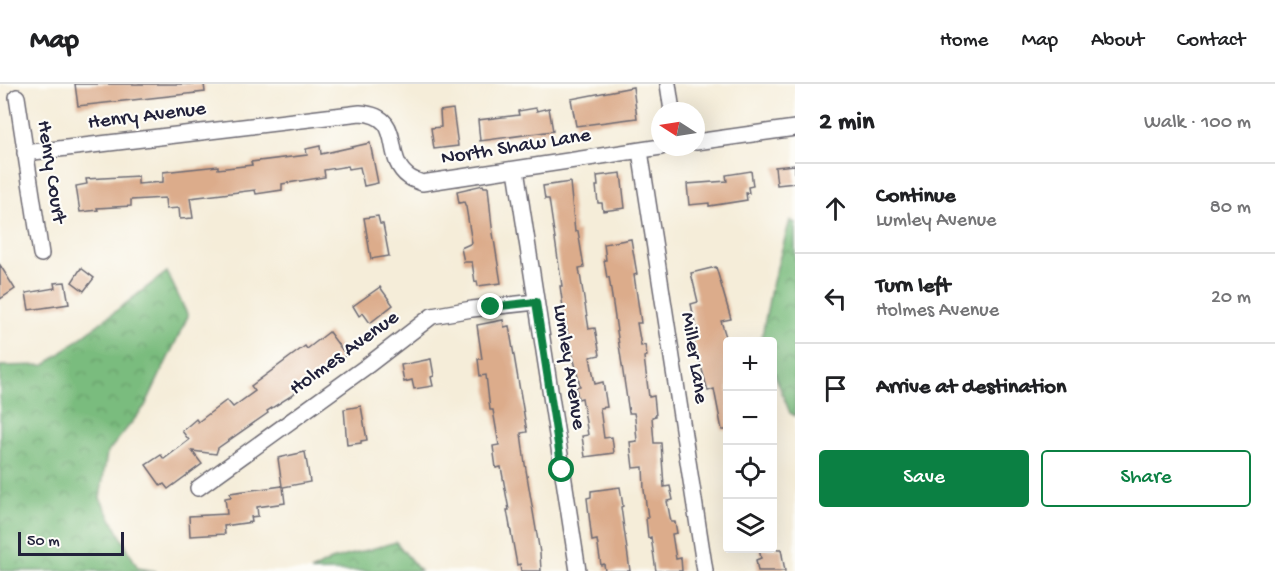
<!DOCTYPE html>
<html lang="en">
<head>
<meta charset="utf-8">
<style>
  body { margin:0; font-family:"Gochi Hand",sans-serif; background:#f2f2f2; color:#202124 }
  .controls { position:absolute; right:18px; bottom:18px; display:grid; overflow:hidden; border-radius:6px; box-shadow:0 6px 24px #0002 }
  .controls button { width:54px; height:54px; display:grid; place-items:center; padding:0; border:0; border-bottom:2px solid #e0e0e0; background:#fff; color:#202124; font:30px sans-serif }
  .compass { position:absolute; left:651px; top:18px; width:54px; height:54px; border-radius:50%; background:#fff; box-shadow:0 6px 24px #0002; rotate:282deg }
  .scale { position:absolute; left:18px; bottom:15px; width:106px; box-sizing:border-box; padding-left:6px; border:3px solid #22223b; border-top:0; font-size:16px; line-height:21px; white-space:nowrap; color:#22223b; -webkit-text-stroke:4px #fdfcf7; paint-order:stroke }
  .stop { position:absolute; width:18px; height:18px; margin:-14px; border:4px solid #0b8043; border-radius:50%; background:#fff }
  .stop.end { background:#0b8043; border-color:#fff; box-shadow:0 2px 6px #0008 }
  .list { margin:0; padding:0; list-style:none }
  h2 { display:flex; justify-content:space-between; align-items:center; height:78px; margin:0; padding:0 24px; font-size:26px }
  h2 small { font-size:20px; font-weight:400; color:#757577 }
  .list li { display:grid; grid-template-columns:39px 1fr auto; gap:18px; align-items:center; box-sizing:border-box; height:90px; padding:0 24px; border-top:2px solid #e0e0e0 }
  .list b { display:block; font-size:22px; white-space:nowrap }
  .list p { margin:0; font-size:20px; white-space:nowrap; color:#757577 }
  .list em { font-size:20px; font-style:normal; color:#757577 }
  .actions { display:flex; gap:12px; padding:18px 24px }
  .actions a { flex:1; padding:14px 0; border:2px solid #0b8043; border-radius:6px; text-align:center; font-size:21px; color:#0b8043 }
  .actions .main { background:#0b8043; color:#fff }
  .icon { flex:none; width:33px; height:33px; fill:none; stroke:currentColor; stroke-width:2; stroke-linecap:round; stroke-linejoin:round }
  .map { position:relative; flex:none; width:795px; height:487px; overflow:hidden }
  header { display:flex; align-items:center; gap:36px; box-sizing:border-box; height:84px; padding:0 30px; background:#fff; border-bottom:2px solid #e0e0e0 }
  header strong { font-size:28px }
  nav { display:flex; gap:33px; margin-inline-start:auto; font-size:21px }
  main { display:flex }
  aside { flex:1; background:#fff }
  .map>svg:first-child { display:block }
  .forest { fill:url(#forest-crowns); stroke:#4e6f5c; stroke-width:1.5 }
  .building { fill:#dcac8b }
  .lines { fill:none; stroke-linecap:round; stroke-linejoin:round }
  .minor-casing { stroke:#6c6972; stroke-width:18 }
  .minor { stroke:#fff; stroke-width:15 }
  .route { stroke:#0b8043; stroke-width:8 }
  .labels { text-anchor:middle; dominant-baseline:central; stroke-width:4.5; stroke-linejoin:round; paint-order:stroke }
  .street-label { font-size:21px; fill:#22223b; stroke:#fdfcf7 }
</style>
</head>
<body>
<header>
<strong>Map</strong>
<nav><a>Home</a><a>Map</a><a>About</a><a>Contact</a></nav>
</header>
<main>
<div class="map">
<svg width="795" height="487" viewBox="0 0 795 487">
  <defs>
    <pattern id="forest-crowns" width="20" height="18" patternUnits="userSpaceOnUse" patternTransform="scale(1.5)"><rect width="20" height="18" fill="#7abc7e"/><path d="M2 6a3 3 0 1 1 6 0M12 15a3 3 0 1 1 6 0" fill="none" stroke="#649868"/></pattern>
  </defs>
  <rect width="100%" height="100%" fill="#fdfcf7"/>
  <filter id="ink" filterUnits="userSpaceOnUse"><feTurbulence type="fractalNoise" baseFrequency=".0167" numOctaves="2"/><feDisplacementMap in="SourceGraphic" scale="12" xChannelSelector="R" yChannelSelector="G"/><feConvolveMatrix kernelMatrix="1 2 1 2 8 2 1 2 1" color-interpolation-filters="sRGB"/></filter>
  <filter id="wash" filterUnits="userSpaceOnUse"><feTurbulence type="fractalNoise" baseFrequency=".008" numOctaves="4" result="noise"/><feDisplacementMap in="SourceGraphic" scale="24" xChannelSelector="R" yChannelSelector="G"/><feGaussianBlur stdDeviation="1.35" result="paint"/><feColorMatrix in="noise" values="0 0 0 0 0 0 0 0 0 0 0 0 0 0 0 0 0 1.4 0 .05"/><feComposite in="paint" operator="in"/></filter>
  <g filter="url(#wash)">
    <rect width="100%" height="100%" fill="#f5edd9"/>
    <!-- forest -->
    <g class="forest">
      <path d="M790,136L795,139V332L790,329L773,286L772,258L761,257L771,205Z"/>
      <path d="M167,188L188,232L145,322L107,369L100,414L138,484L156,487H0V282L45,281Z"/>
      <path d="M396,458L420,487H311L331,476Z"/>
    </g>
    <g id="blocks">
      <!-- building -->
      <g class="building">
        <path d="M75,0H204L205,8L78,22Z"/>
        <path d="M633,3L637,34L576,42L571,15Z"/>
        <path d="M536,24L537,27L549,24L553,47L480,57L478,36L519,31L518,27Z"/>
        <path d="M453,25L458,62L434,65L431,44L441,43L440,27Z"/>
        <path d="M370,59L378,99L364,102L360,83L349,85L348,82L324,86L325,93L282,100V106L256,110L255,106L190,114L193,134L180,135L179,124L166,125L165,114L131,116V122L97,124L98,126L80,128L76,102L87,100L86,95L138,92V100L163,98V88L218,82V85L252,81L251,78L307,71L306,65L320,62L321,70Z"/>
        <path d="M795,81V99L777,101L775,83Z"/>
        <path d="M751,87L753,102L748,103L749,109H746L747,116L709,122V119L689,121L687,100L727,97L726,91Z"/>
        <path d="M621,89L625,124L603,127L602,119H598L596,102H598L597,92Z"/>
        <path d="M570,98L575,148L578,147L584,183L579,184L589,245L595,244L600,271L590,273L595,300L603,298L607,323L600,324L604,354L612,353L614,369L585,373L582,352L588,351L582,314L578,315L576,303L580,302L565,237L560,202H562L549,115H545L543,102Z"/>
        <path d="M483,101L484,103H488L492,143L501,199L478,202L477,197L475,198L472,178H464L461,164L472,159L466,123L464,118L459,119L457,107Z"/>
        <path d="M378,132L380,140H383L389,172L371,175L364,134Z"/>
        <path d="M631,155L637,190L634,191L641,239H637L641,262L645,261L647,272L644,273L649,313L654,312L656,332L652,333L654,359H661L664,403L670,402L673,416L667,417L671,438H675L677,449L672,450L676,475L681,474L682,487H656L651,453L648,454L646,434H648L644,406L643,383L633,384L630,358L637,357L635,334L634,329H629L609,193L607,194L604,176H606L604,160Z"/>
        <path d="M0,181L15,205L0,215Z"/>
        <path d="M716,183L731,235L721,237L728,259V346H722L714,305L708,307L693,254L698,253L691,220L698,218L691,189Z"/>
        <path d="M81,184L94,194L84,207L72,198Z"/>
        <path d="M65,198L69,220L29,226L26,209L55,204L54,199Z"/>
        <path d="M380,203L393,221L370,239L363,229L359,232L353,222Z"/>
        <path d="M503,236L504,243L509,242L527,348L521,349L525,380L540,469L541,487H521L520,480L517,481L507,426H509L501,383L496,384L493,362L499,361L493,326H490L486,291L480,292L478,275H482L477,241Z"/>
        <path d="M329,248L346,271L333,281L331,279L291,312L267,327L268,329L218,364L216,370L192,367L202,380L168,405L164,400L161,402L146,381L161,371L164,375L189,356L182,347L196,335L198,338L227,316L233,323L255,307L251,302L305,262L307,265Z"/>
        <path d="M431,275L434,292L431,293L433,302L414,305L412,296L404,298L401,281Z"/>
        <path d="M361,322L367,356L361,357V359L347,361L344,325Z"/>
        <path d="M305,368L310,398L283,403L285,419L257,423L258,432L251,433L252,438L224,442L225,450L190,452L189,432L227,430L225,414L231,413L230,409L282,402L278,374Z"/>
        <path d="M620,403L623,422L621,423L630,487H605L604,480L601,481L597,456L592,457L587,414L591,413V407Z"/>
        <path d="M759,465H781L785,487H758L756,476L761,474Z"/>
      </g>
    </g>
  </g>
  <g filter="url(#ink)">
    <use href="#blocks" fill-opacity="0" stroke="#6c6972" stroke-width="1.5"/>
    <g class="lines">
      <defs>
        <g id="minor">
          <path d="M668,0L672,27"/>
          <path d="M17,13L41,170"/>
          <path d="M696,58L795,44"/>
          <path d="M640,67L705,487"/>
          <path d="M25,69L360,29C407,32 381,73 409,93C413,96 418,97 422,99L661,63"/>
          <path d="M516,86L578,487"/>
          <path d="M198,404L367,282L432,232L472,225L536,218"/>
        </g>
      </defs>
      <!-- minor casing -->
      <use href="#minor" class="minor-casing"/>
      <!-- minor -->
      <use href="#minor" class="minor"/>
    </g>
  </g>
  <g class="lines" filter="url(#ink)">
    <!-- route -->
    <path class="route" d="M491,223L536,218L562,386"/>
  </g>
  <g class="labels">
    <!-- street labels -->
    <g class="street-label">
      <text transform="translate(147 33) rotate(-7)">Henry Avenue</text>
      <text transform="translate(516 64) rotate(-9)">North Shaw Lane</text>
      <text transform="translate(50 88) rotate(81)">Henry Court</text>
      <text transform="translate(345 270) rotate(-36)">Holmes Avenue</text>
      <text transform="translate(693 274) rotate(81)">Miller Lane</text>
      <text transform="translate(568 283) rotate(81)">Lumley Avenue</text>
    </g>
  </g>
</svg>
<div class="controls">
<button>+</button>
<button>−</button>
<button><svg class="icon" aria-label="locate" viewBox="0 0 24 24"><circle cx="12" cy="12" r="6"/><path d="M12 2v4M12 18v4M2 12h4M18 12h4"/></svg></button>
<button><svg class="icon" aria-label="layers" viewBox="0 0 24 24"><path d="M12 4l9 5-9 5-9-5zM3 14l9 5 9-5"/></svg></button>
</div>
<svg class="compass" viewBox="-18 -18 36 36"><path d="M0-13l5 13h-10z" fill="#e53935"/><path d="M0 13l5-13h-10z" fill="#757577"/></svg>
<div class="scale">50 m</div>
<div class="stop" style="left:562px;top:386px"></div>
<div class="stop end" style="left:491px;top:223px"></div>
</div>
<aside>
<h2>2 min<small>Walk · 100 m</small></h2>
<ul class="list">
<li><svg class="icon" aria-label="ahead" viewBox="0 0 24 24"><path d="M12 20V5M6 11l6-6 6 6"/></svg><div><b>Continue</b><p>Lumley Avenue</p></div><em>80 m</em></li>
<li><svg class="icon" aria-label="left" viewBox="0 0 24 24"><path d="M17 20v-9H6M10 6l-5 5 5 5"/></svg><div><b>Turn left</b><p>Holmes Avenue</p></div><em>20 m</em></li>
<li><svg class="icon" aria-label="arrive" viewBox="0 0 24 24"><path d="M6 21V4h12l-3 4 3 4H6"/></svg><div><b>Arrive at destination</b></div></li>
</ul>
<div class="actions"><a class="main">Save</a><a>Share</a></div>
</aside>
</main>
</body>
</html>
